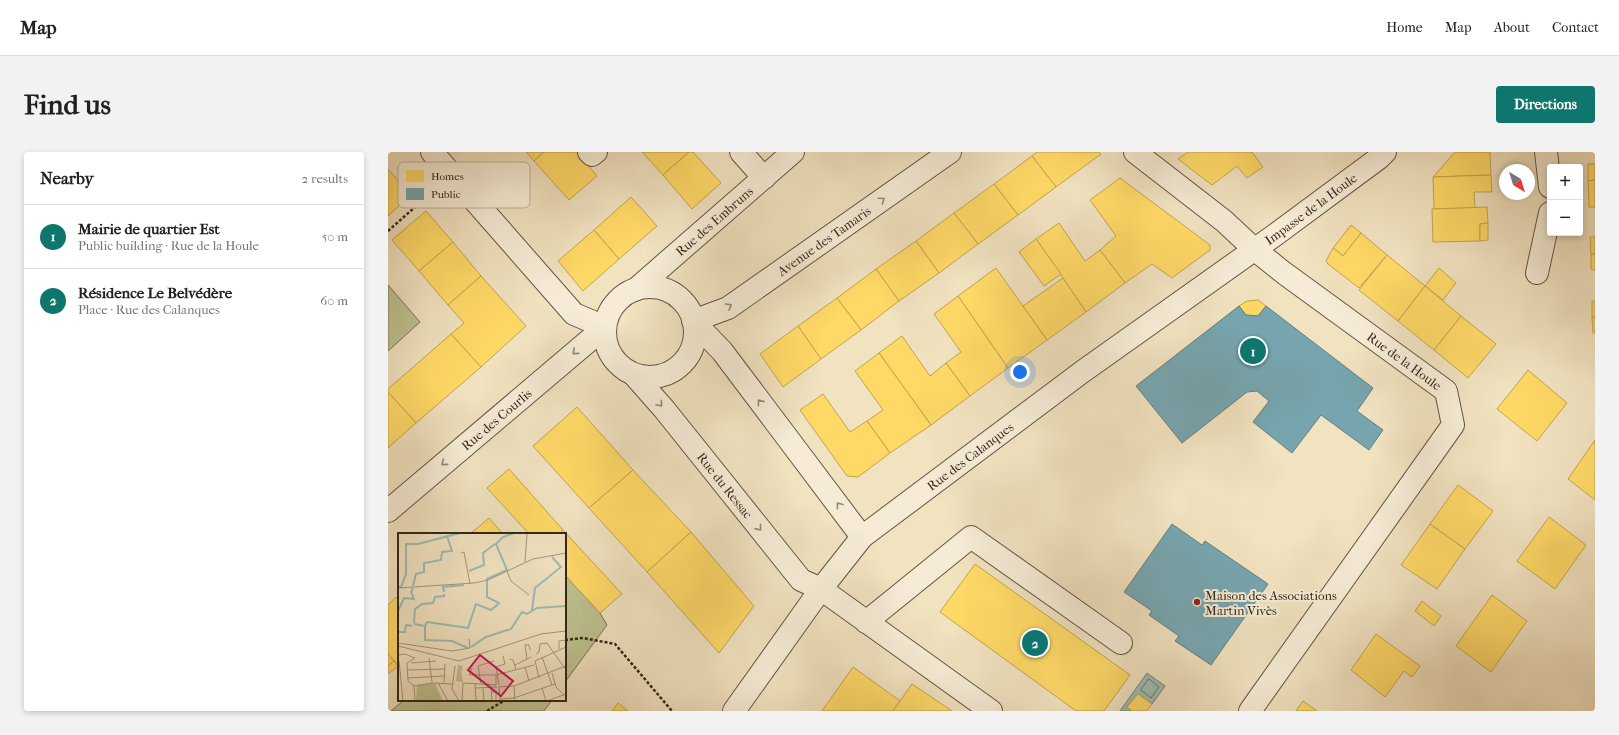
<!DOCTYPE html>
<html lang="en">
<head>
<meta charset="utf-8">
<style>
  body { margin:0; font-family:"IM FELL French Canon",serif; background:#f2f2f2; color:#202124 }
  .controls { position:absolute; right:12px; top:12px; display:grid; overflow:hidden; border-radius:4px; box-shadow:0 2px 6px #0003 }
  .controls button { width:36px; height:36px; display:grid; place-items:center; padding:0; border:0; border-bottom:1px solid #e0e0e0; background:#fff; color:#202124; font:20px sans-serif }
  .compass { position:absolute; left:1111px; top:12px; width:36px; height:36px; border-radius:50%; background:#fff; box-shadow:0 2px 6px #0003; rotate:142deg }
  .you { position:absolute; left:632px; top:220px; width:14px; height:14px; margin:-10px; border:3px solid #fff; border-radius:50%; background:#1a73e8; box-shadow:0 0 0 6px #1a73e833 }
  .badge { display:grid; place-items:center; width:26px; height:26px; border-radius:50%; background:#0f766e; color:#fff; font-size:13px; font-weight:700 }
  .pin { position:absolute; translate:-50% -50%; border:2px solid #fff; box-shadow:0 1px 4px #0006 }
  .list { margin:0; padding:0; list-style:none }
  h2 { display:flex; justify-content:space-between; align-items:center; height:52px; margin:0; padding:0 16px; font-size:17px }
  h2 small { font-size:13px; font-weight:400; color:#757577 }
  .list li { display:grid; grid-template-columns:26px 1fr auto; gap:12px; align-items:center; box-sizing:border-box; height:64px; padding:0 16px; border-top:1px solid #e0e0e0 }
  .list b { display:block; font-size:15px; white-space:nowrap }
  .list p { margin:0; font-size:13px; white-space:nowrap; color:#757577 }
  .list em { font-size:13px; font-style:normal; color:#757577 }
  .map { position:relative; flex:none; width:1207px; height:559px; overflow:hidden; border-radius:4px }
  header { display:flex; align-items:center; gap:24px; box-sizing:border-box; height:56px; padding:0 20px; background:#fff; border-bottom:1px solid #e0e0e0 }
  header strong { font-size:19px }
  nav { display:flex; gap:22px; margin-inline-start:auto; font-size:14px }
  .intro { display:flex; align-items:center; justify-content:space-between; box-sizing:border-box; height:96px; padding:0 24px }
  h1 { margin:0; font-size:28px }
  .button { padding:10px 18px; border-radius:4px; background:#0f766e; color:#fff; font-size:14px; font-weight:700 }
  main { display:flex; gap:24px; padding:0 24px }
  aside { flex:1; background:#fff; border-radius:4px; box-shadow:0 2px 6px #0003 }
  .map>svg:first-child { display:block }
  .green { fill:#bec290; stroke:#787454 }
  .water { fill:#9bbdb3; stroke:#718175 }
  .homes { fill:#ffd966; stroke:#c2a34f }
  .public { fill:#76a5af; stroke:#627f82 }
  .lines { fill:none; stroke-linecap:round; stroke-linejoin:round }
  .shore { stroke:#667266; stroke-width:1 }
  .minor-casing { stroke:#625543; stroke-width:24 }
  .path { stroke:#322619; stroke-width:2.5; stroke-dasharray:3 2; stroke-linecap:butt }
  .minor { stroke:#f6ecd6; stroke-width:22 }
  .oneway { stroke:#948978 }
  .poi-dot { fill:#8f2418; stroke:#f6ecd6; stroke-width:1.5 }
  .labels { text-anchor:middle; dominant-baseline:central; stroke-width:4; stroke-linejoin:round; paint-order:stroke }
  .street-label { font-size:13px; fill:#322619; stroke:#f6ecd6 }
  .poi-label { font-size:13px; fill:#322619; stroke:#f6ecd6; text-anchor:start }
  .inset-river { fill:none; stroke:#9bbdb3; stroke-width:2 }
  .inset-road { fill:none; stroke:#a5977d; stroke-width:1 }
  .view { fill:#c2185b; fill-opacity:0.15; stroke:#c2185b; stroke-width:2 }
  .inset-edge { fill:none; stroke:#322619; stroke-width:2 }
  .key { fill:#f6ecd6; stroke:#bbb19d; stroke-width:1 }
  .key-label { font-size:11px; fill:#322619 }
</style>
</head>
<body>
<header>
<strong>Map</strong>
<nav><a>Home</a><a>Map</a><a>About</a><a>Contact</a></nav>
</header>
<div class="intro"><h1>Find us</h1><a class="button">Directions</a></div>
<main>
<aside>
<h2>Nearby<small>2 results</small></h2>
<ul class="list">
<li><span class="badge">1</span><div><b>Mairie de quartier Est</b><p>Public building · Rue de la Houle</p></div><em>50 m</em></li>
<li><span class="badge">2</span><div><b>Résidence Le Belvédère</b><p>Place · Rue des Calanques</p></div><em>60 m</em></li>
</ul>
</aside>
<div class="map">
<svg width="1207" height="559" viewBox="0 0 1207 559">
  <rect width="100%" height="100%" fill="#f1e2c0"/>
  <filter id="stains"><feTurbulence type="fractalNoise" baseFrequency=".005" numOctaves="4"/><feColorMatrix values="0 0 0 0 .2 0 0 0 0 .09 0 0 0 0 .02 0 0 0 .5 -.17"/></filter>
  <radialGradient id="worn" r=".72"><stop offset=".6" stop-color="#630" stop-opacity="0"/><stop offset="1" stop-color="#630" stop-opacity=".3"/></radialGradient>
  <!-- green -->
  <g class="green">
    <path d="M0,133L32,170L0,199Z"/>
    <path d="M177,423L212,461L219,473L177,530Z"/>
    <path d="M16,548H164L156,559H3Z"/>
  </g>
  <!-- water -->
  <path class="water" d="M759,521L777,534L764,552L750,542L739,555L744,559H732Z"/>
  <!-- homes -->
  <g class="homes">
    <path d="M138,0H156L146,9Z"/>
    <path d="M156,0H189L209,24L181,48L146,9Z"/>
    <path d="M254,0H301L275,23Z"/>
    <path d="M301,0H305L333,31L304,57L275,23Z"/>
    <path d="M649,0H711L713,2L668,35L644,4Z"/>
    <path d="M800,0H864L875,15L859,26L849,14L824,33L790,7Z"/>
    <path d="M1067,0H1102L1103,23L1045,25Z"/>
    <path d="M644,4L668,35L630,63L606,32Z"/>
    <path d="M1200,12H1207V28L1200,29Z"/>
    <path d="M0,17L23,43L0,64Z"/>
    <path d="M1103,23L1104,40H1086L1087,56L1046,57L1045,25Z"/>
    <path d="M732,26L822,93V98L784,126L764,112L737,131L712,98L728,84L702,48Z"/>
    <path d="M1207,28V55H1201L1200,29Z"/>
    <path d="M606,32L630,63L590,92L566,61Z"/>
    <path d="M243,45L269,74L231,107L206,78Z"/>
    <path d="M1099,55L1100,71L1092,72V89L1045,90L1044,57Z"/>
    <path d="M38,59L65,90L31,119L4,88Z"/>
    <path d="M566,61L590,92L551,121L528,89Z"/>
    <path d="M671,71L697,109L712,98L737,131L698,160L648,87Z"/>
    <path d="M1100,71V88L1092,89V72Z"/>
    <path d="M963,73L973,81L955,104L945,96Z"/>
    <path d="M206,78L231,107L195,139L170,109Z"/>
    <path d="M973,81L999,103L971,136L940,112L938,109L945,96L955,104Z"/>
    <path d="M1202,85H1207V102H1203Z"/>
    <path d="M648,87L673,122L656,134L631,100Z"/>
    <path d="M528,89L551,121L511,149L488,117Z"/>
    <path d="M65,90L93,124L60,153L31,119Z"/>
    <path d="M1203,102H1207V118L1203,117Z"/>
    <path d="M999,103L1037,134L1010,169L971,138Z"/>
    <path d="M608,116L659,188L620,216L570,144Z"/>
    <path d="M1051,116L1068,131L1055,148L1037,134Z"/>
    <path d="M488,117L511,149L473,178L449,146Z"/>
    <path d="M93,124L138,174L93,215L63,182L76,171L60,153Z"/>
    <path d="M675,126L698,160L659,188L635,154Z"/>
    <path d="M1037,134L1073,164L1046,198L1010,169Z"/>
    <path d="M570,144L620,216L582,244L558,211L573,200L546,162Z"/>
    <path d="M449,146L473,178L433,207L410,174Z"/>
    <path d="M870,148L878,154L870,164L858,163L851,154L859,149Z"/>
    <rect x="1204" y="149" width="3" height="16"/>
    <path d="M1073,164L1108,192L1080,226L1046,198Z"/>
    <path d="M1204,165H1207V181H1205Z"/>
    <path d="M410,174L433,207L395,235L372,202Z"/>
    <path d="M63,182L93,215L28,271L0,240V237Z"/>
    <path d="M514,184L542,224L558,211L582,244L543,273L491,201Z"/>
    <path d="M491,201L543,273L502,301L479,269L495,258L467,219Z"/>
    <path d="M1140,218L1179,251L1149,289L1109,257Z"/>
    <path d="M0,240L28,271L0,296Z"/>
    <path d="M435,242L462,280L479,269L502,301L470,325L459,324L412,258Z"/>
    <path d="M189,255L245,318L201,356L145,294Z"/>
    <path d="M1207,288V348L1180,327Z"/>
    <path d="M121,317L175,378L171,382H141L99,336Z"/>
    <path d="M245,318L303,380L259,420L201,356Z"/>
    <path d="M1070,333L1105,359L1077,397L1042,372Z"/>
    <path d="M1161,365L1198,393L1167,437L1129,409Z"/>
    <path d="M101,366L115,382H81L87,378Z"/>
    <path d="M1042,372L1077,397L1049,437L1013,413Z"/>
    <path d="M175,378L234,442L212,461L177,423V382H171Z"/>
    <path d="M303,380L366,454L331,501L259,420Z"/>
    <path d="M587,412L742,523L716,559H688L552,460Z"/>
    <path d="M1104,443L1139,469L1103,520L1068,494Z"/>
    <path d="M8,445L11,448V514L0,502V453Z"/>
    <path d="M1034,449L1053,464L1046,474L1027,459Z"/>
    <path d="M988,482L1032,514L1024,525L1016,519L997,545L963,518Z"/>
    <path d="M0,502L6,509L0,514Z"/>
    <path d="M6,509L10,514L0,522V514Z"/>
    <path d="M465,515L512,549L505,559H434Z"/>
    <path d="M524,532L564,559H505Z"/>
    <path d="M750,542L764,552L759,559H744L739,555Z"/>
    <path d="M915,549L929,559H908Z"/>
    <path d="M230,551L240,559H224Z"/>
  </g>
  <!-- public -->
  <g class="public">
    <path d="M851,154L858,163L870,164L878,154L985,236L969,259L995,278L981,298L933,263L904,301L865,270L881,249L869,239L859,240L794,291L748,234Z"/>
    <path d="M784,372L814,393L817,389L880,432L823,513L787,489L791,484L761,463L764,459L736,440Z"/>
  </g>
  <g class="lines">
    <!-- shore -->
    <path class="shore" d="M761,527L771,535L763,546L753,538Z"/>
    <defs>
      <g id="minor">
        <path d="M201,0L204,3L208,0"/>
        <path d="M353,0L376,26"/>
        <path id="s1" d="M747,0L836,69L866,97L896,121L1058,239L1065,273L862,559"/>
        <path d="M1158,0L1162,35"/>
        <path d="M1149,121L1162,61"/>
        <circle cx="262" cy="180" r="45"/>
        <path id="s2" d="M247,138L405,0"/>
        <path id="s3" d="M246,223L276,257L413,428L433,437L603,559"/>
        <path id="s4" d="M0,359L217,175L186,162L44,0"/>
        <path id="s5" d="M474,385L334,199L305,169L340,156L562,0"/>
        <path d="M478,470L583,385L733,491"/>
        <path id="s6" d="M346,559L433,437L474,385L694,220L887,83L991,6L997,0"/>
      </g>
    </defs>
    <!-- minor casing -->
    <use href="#minor" class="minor-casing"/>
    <!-- path -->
    <g class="path">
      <path d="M0,79L44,40"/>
      <path d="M177,488L195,486L227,492L284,559"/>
      <path d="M99,559L117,548"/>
    </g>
    <!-- minor -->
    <use href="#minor" class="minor"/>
  </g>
  <!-- one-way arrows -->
  <defs><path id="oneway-chevron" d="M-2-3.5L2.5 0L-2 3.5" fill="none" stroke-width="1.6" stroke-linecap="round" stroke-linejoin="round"/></defs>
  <g class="oneway">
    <use href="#oneway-chevron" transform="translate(494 48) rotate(-35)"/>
    <use href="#oneway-chevron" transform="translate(341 154) rotate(-30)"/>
    <use href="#oneway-chevron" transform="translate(187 200) rotate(140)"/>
    <use href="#oneway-chevron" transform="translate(372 250) rotate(-127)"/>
    <use href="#oneway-chevron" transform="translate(272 252) rotate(49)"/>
    <use href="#oneway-chevron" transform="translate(56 311) rotate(140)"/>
    <use href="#oneway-chevron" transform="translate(451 353) rotate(-127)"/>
    <use href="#oneway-chevron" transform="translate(371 376) rotate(51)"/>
  </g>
  <!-- markers -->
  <circle class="poi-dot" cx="809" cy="450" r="4"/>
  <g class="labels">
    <!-- street labels -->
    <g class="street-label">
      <text stroke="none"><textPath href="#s6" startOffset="772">Impasse de la Houle</textPath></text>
      <text stroke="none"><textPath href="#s2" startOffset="105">Rue des Embruns</textPath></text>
      <text stroke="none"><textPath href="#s5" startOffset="429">Avenue des Tamaris</textPath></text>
      <text stroke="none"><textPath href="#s1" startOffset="341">Rue de la Houle</textPath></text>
      <text stroke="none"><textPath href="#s4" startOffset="142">Rue des Courlis</textPath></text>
      <text stroke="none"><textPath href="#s6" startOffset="351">Rue des Calanques</textPath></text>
      <text stroke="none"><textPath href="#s3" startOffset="143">Rue du Ressac</textPath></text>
    </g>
    <!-- poi labels -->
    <g class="poi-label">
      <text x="817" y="443">Maison des Associations<tspan x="817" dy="15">Martin Vivès</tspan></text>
    </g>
  </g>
  <!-- overview -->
  <g transform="translate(10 381)">
    <rect width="168" height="168" fill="#f1e2c0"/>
    <path d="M60,132L65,133L63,139L65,149L58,148ZM37,150L45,168H18L19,152Z" fill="#bec290"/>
    <path class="inset-river" d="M71,38L86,32L85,20L97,11M15,53L18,41L26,39V30L43,27L44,19L54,18L49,3M0,54H3L8,41V11H20L62,0M46,59L45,54L66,52M134,77L137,55L163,34L154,24M0,78L6,65L16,66L13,59L15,55M16,90L17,76L24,71L35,70L37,64L46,63V61M16,91L27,93V107L54,108L70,115M27,93L29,89L70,95L78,71L93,77L98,73L101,70L89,64V46L109,37L98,11L105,4L116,0M0,99H7L8,92L14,93M73,114L88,104L113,96L124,79L129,81L139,75L168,73"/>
    <path class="inset-road" d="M63,20L66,19L72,51M127,29L129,0M109,38L113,48L131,62M0,55L76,50L90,47L135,26L168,20M0,110L54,118L72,115L71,106M0,113L61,128L143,101L168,98M161,116V108L168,107M138,121L141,119L142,111L149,110L168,137M0,122L7,121L17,125L9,130L10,148L16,153L17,168M144,124L154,152M31,125L34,149M112,126L115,127L118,137M129,126L127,112H131L132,117M1,128L5,168M13,130L38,128M117,132L133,124M57,133L54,156L61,168M127,134L131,148M74,135L71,142H98L136,132M9,137L47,136M154,140L158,154L166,162M10,145L46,143M141,145L137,128L168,114M40,150L50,168M46,150L47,131M77,151L78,168M83,151L80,133L96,128M101,152L98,134L107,131L105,123M16,153L34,150L54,151M116,153L117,168M93,154L94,168M77,155L99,154M85,155L86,168M144,155L148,168M94,159H98V168M102,166L116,165L157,151M64,168L65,150L98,152V142M102,168L101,154L116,153L168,133M149,168L168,161"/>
    <path class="view" d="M82,122L115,148L103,163L70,137Z"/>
    <rect width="168" height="168" class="inset-edge"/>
  </g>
  <!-- legend -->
  <rect x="10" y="10" width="132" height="46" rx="6" class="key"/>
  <rect x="18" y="18" width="18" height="12" fill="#ffd966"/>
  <rect x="18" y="36" width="18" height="12" fill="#76a5af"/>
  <g class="key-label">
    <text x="43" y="28">Homes</text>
    <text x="43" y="46">Public</text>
  </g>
  <rect width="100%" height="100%" filter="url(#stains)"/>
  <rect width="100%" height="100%" fill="url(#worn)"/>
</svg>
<div class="controls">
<button>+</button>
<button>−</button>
</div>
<svg class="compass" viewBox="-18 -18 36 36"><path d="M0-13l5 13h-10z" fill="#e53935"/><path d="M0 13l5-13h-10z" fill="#757577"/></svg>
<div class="you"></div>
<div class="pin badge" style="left:865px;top:199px">1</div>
<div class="pin badge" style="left:647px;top:491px">2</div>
</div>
</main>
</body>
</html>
